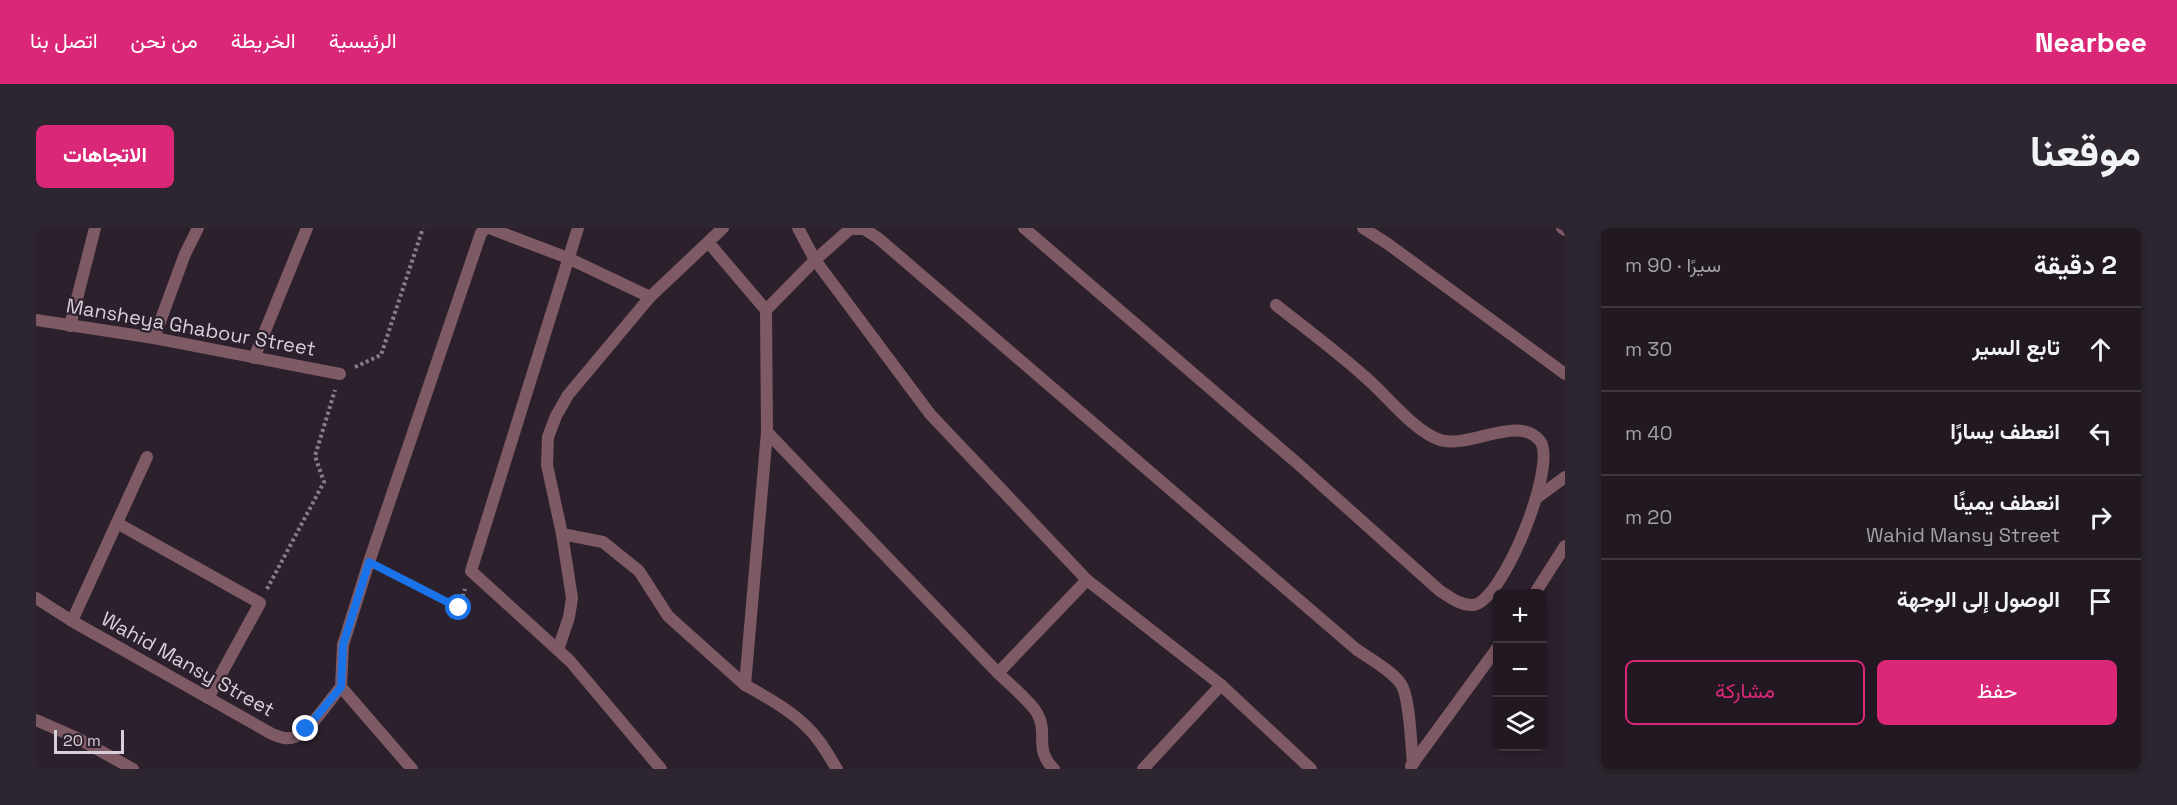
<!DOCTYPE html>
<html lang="ar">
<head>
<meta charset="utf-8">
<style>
  body { margin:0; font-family:"Space Grotesk",Vazirmatn,sans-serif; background:#2d252f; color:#f1f3f6; direction:rtl }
  .controls { position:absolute; right:18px; bottom:18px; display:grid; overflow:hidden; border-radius:9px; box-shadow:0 3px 9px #0003 }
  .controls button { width:54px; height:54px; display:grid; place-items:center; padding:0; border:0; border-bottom:2px solid #3e3740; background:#211822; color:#f1f3f6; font:30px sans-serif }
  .scale { position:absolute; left:18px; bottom:15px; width:70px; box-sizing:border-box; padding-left:6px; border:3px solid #d7cfd8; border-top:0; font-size:16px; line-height:21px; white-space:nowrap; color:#d7cfd8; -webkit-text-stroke:4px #2c202d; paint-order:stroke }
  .stop { position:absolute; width:18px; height:18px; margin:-14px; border:4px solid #1a73e8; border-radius:50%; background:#fff }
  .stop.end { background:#1a73e8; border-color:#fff; box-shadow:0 2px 6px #0008 }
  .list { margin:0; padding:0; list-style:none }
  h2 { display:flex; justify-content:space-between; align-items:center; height:78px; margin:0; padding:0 24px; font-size:26px }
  h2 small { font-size:20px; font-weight:400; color:#a2a0a5 }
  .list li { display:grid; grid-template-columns:39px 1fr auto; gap:18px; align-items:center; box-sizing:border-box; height:84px; padding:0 24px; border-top:2px solid #3e3740 }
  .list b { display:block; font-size:22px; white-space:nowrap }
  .list p { margin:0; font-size:20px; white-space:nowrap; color:#a2a0a5 }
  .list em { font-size:20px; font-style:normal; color:#a2a0a5 }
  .actions { display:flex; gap:12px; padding:18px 24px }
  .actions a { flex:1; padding:14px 0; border:2px solid #db2777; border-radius:9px; text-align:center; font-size:21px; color:#db2777 }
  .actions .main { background:#db2777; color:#fff }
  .icon { flex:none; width:33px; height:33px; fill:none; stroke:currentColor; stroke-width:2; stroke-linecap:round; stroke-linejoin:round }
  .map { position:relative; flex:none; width:1529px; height:541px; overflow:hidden; direction:ltr; border-radius:9px }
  header { display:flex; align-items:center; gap:36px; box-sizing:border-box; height:84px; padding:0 30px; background:#db2777; color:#fff }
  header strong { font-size:28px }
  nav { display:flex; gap:33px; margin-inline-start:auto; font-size:21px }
  .intro { display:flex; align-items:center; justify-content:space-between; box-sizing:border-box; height:144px; padding:0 36px }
  h1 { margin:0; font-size:42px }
  .button { padding:15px 27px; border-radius:9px; background:#db2777; color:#fff; font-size:21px; font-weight:700 }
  main { display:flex; gap:36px; padding:0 36px }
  aside { flex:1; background:#211822; border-radius:9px; box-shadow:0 3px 9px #0003 }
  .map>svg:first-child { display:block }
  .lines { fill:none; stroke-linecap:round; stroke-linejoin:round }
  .path { stroke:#877d88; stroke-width:4; stroke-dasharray:3 3; stroke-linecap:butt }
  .minor { stroke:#7e5a64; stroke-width:12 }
  .route { stroke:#1a73e8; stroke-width:8 }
  .labels { text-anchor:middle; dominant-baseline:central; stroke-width:4.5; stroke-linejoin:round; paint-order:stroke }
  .street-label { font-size:20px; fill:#d7cfd8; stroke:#2c202d }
</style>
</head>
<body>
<header>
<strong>Nearbee</strong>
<nav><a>الرئيسية</a><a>الخريطة</a><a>من نحن</a><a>اتصل بنا</a></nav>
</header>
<div class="intro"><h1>موقعنا</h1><a class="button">الاتجاهات</a></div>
<main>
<aside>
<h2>2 دقيقة<small>سيرًا · 90 m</small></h2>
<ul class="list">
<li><svg class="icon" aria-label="ahead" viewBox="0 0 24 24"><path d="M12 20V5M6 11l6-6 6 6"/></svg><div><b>تابع السير</b></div><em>30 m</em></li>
<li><svg class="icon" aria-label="left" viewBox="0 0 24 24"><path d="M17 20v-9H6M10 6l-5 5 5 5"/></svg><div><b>انعطف يسارًا</b></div><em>40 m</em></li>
<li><svg class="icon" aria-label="right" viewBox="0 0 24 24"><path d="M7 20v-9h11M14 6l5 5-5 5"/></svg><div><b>انعطف يمينًا</b><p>Wahid Mansy Street</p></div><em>20 m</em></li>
<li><svg class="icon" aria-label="arrive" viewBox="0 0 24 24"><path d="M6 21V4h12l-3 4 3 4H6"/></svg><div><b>الوصول إلى الوجهة</b></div></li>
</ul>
<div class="actions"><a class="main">حفظ</a><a>مشاركة</a></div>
</aside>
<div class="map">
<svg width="1529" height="541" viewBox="0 0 1529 541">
  <rect width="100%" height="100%" fill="#2c202d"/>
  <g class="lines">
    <!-- path -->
    <g class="path">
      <path d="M319,139L345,127L387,0"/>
      <path d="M348,342L423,380L429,361"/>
      <path d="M231,361L288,254L279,228L299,162"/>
    </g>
    <!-- minor -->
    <g class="minor">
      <path d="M542,0L435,343L534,433L625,541"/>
      <path d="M988,0L1261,235L1404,363C1414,369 1425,378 1437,377C1467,374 1522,236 1504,213C1484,186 1432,221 1404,212C1376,202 1351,167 1328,148C1300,123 1269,100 1240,77"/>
      <path d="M1327,0L1352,16L1529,146"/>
      <path d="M1526,0L1529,2"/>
      <path d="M672,14L730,82L731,204L709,457L632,388L603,343L567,314L526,306L511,237L512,209L520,188L532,167L614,69L687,0"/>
      <path d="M730,82L779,32L762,0"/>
      <path d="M0,92L118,110L304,146"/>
      <path d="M34,98L59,0"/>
      <path d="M118,110L149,26L162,0"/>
      <path d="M218,130L271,0"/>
      <path d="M731,204L962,445"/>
      <path d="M1502,269L1529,249"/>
      <path d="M81,295L224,375L172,470"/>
      <path d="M1499,365L1529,318"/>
      <path d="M0,370L36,393L236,506C243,509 251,512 259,509C274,503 294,471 305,459"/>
      <path d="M36,393L111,229"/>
      <path d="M522,422L533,389L536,370L526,306"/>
      <path d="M709,457C736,472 765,488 783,513C790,522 795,532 801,541"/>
      <path d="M0,492L41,510L97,541"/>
      <path d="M1375,538L1462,419"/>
      <path d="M376,541L305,459L307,417L333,334L445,5L450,0H453L532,30L614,69"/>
      <path d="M1018,541C997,521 1013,505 1001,485C994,473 972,455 962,445L1051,352"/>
      <path d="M1107,541L1185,457"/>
      <path d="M1275,541L1185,457L1051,352L894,186L779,32L814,1H828L842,10L1320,421C1334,431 1355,442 1365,456C1374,469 1375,518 1377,536"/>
    </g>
  </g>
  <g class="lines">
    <!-- route -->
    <path class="route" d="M270,501L305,459L307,417L333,334L423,380"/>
  </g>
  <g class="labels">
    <!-- street labels -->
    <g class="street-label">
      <text transform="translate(155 99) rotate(10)">Mansheya Ghabour Street</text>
      <text transform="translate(152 436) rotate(29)">Wahid Mansy Street</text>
    </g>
  </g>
</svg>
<div class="controls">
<button>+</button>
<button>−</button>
<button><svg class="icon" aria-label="layers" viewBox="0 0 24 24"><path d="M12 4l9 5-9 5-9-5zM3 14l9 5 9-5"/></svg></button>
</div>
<div class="scale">20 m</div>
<div class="stop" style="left:423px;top:380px"></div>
<div class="stop end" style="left:270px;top:501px"></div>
</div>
</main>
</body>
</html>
